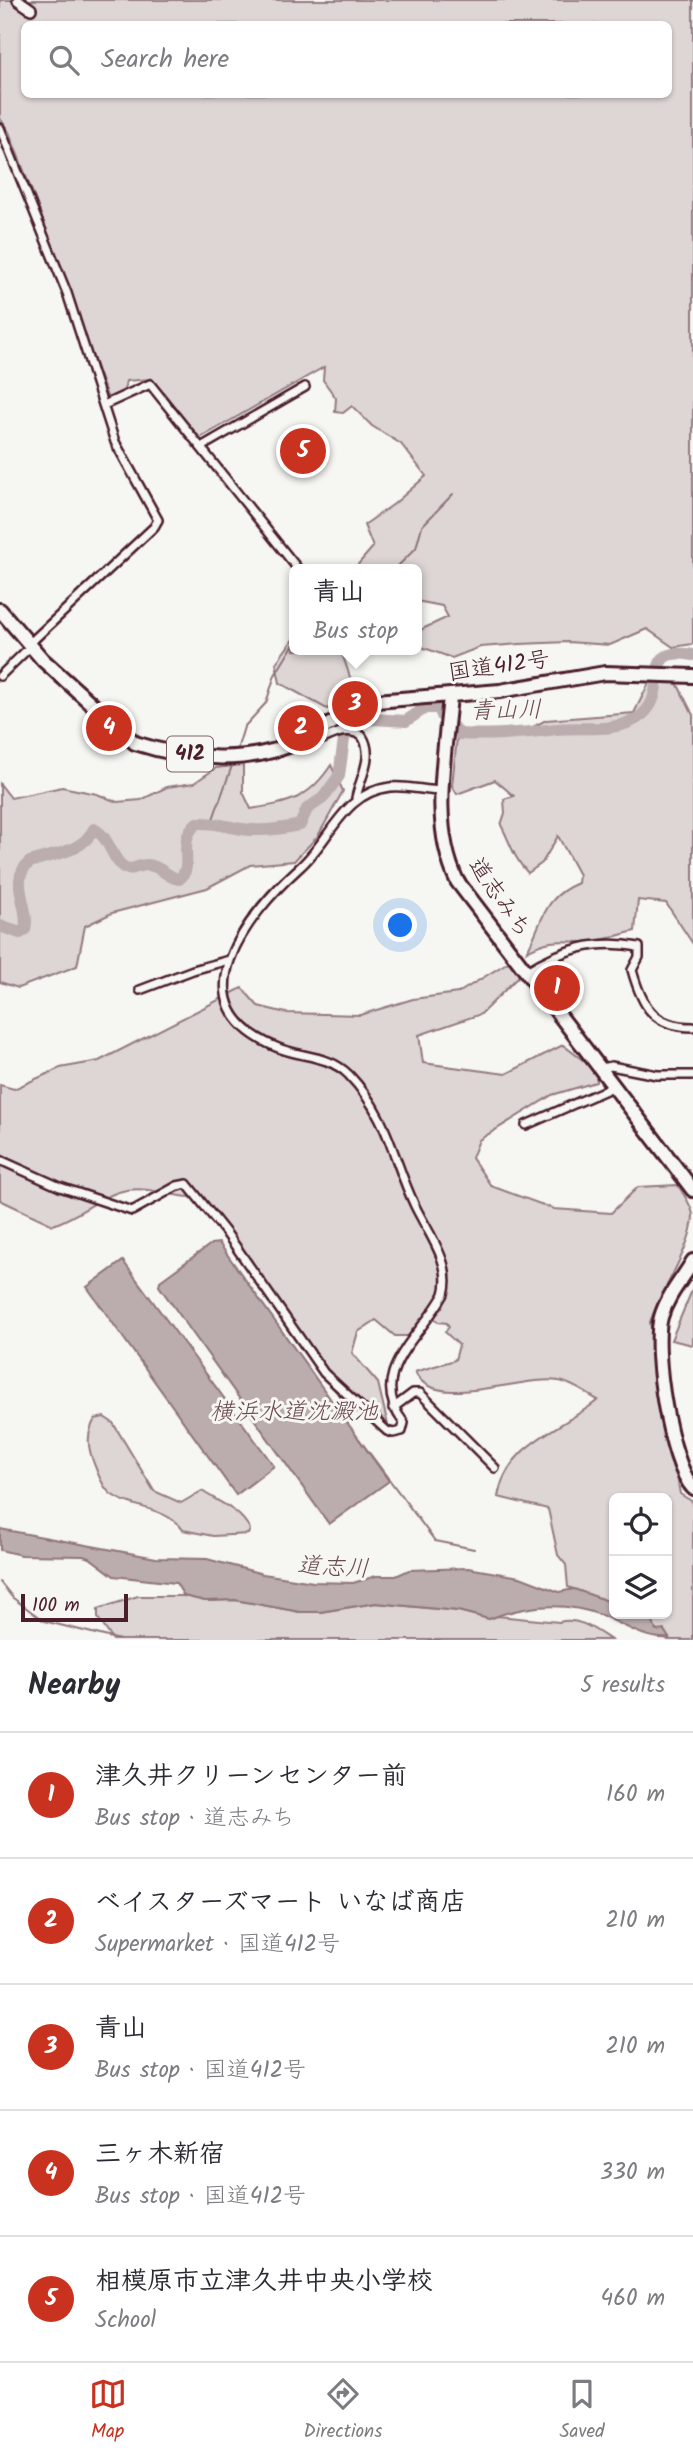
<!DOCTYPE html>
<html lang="en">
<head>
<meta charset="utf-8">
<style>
  body { margin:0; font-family:Kalam,"Klee One",sans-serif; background:#f2f2f3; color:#2b2b33 }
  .controls { position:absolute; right:21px; bottom:21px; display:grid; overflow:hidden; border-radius:10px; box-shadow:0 2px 5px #0004 }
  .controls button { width:63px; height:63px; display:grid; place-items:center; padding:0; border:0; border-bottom:2px solid #e1e1e2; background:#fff; color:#2b2b33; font:35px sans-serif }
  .scale { position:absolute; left:21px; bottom:18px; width:107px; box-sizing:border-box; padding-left:7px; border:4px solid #4a1f2b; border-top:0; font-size:19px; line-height:24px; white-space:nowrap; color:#4a1f2b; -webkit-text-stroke:5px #f6f6f2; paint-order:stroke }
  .you { position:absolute; left:401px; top:926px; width:24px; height:24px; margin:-18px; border:5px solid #fff; border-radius:50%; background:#1a73e8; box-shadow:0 0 0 10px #1a73e833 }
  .badge { display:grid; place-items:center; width:46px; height:46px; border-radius:50%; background:#c8321e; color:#fff; font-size:23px; font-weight:700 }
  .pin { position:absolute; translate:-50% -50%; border:4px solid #fff; box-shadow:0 2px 7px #0006 }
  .popup { position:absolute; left:289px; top:564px; width:133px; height:91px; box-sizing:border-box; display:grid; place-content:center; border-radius:10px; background:#fff; filter:drop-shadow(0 2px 5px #0005); font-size:23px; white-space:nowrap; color:#7c7c81 }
  .popup b { font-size:26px; color:#2b2b33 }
  .popup::after { content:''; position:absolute; left:50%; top:100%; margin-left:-14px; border:14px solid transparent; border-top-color:#fff }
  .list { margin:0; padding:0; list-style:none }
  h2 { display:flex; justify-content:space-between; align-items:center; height:91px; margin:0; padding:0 28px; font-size:30px }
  h2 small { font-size:23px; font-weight:400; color:#7c7c81 }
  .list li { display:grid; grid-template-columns:46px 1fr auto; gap:21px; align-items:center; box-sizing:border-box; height:126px; padding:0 28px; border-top:2px solid #e1e1e2 }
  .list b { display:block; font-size:26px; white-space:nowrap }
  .list p { margin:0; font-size:23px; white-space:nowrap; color:#7c7c81 }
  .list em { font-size:23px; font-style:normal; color:#7c7c81 }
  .icon { flex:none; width:38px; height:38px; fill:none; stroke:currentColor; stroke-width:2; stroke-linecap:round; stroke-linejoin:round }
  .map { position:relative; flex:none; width:693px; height:1640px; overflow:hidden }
  .search { position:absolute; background:#fff; box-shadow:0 2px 5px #0004; left:21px; right:21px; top:21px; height:77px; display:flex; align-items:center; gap:18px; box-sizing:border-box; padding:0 24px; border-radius:10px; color:#7c7c81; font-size:26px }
  .sheet { height:721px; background:#fff }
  nav { display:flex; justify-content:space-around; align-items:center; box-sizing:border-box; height:98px; border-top:2px solid #e1e1e2; background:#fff; font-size:19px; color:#7c7c81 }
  nav a { display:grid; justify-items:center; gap:4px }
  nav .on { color:#c8321e }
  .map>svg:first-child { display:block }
  .green { fill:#ddd6d5; stroke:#947a80; stroke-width:2; fill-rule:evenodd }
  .water { fill:#bbadae; stroke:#8e747a; stroke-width:2 }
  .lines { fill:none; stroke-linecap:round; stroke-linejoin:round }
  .stream { stroke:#8e747a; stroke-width:2 }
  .river { stroke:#bbadae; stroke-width:12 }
  .minor-casing { stroke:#4a1f2b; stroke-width:12 }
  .tertiary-casing { stroke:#4a1f2b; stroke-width:14 }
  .trunk-casing { stroke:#4a1f2b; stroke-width:18 }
  .minor { stroke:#f6f6f2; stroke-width:7 }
  .tertiary { stroke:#f6f6f2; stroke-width:9 }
  .trunk { stroke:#f6f6f2; stroke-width:12 }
  .labels { text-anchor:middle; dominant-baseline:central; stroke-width:6; stroke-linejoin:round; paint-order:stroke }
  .shield { fill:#f6f6f2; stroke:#7e6067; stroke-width:2 }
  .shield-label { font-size:21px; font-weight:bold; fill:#4a1f2b }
  .street-label { font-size:23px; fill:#4a1f2b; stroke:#f6f6f2 }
  .water-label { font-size:24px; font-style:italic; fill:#6c4a52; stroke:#f6f6f2 }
</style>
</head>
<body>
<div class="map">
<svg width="693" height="1640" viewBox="0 0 693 1640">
  <rect width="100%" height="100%" fill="#f6f6f2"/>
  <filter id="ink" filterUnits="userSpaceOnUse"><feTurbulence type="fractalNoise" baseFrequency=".0143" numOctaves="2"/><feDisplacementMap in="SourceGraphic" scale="14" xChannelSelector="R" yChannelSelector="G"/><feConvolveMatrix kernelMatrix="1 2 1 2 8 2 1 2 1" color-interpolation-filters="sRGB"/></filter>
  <g filter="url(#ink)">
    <!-- green -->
    <g class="green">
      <path d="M0,0H693V644L673,647L647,629L610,645L568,642L520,644L480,647L452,658L416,645V632L448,617L442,606L416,601V569H354L373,547L364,525L394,504L426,476L401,444L372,426L352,406L343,413L335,412L336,398L323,380L324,367L200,438L152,379L126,381L124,390L108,399L35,199L9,132L0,118ZM24,24H668V94H24Z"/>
      <path d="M294,638V650H341L355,692L327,709L280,683L276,663Z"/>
      <path d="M649,683H677L693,715V944L666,903L638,900L635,931C620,934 602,942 586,942C561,942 552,937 527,951C544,920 542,898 578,883L579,875L558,836L542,863L528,873C514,859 510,842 501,825L505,813L504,799L514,796L495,780L457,794L452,786L457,737H514L546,720L634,713Z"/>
      <path d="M243,765V792L251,809C289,803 309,799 331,765L343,791L318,836L294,861L250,865L207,888L112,913L85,926L77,966L18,988L0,982V784L11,798L62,787L97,794L117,802L141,800L167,787L194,783L216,768Z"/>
      <path d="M510,961L520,975L481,1014L419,1035L423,1063L506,1074L563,1045L597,1071L596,1082L552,1095L479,1140L472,1158L491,1186L554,1209L611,1213L638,1187L678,1185C683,1194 692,1205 693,1215C693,1246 660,1292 650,1322L680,1494L693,1502V1640H668L653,1627L645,1614H667V1498H614L612,1603L568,1587L566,1565L558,1555L548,1509L498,1497C507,1442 563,1429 598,1400C587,1394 572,1383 559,1381C524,1374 433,1413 415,1372L455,1360L459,1345L445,1332L449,1327L447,1323L438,1322L428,1312L411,1336H395L376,1320L358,1332L352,1353L378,1383L388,1425L373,1407L353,1413L290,1333L221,1227L192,1197C170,1197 150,1186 127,1190C102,1194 81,1216 53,1225L0,1200V1085L14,1089L60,1068L99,1061L242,988L258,1006L286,1013L360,1015L413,999L458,993Z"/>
      <path d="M693,1288V1345L671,1340Z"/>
      <path d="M104,1417L113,1423L154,1491L181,1503L202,1491C220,1503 239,1509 250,1529L248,1534L213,1536L183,1530C166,1505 121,1508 107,1490C101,1483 96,1469 93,1461C87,1445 87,1433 95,1419Z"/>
      <path d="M138,1596H184L205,1601L235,1600L300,1612H320L376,1603L458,1611L489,1619L497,1616L559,1622C579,1617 594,1629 611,1640H113L98,1618V1609Z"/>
    </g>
    <!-- water -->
    <g class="water">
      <path d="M219,1243L389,1481L329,1524L159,1286L160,1281L211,1244Z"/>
      <path d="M123,1261L274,1466L236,1495L87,1287Z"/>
      <path d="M0,1529L156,1558L207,1559L263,1574L313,1582L353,1583L376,1576H396L409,1570L468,1568L520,1577L559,1592L574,1589L614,1603V1614H645L652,1619L656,1631L664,1630L669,1638C644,1640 623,1624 601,1615C564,1601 525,1605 489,1619L458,1611L376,1603L320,1612H300L235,1600L205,1601L184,1596L176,1583L114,1576L90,1558L83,1556L21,1555L0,1550Z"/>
    </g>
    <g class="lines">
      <!-- stream -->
      <g class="stream">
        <path d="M395,569L416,548L422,526L453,494"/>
        <path d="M237,750L244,727L266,703L275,675L294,644"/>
        <path d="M212,822L233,763"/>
        <path d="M359,1439L435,1541L474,1549"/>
        <path d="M0,1582L13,1598L44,1621L120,1640"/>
      </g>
      <!-- river -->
      <path class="river" d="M0,926L20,933L25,930C31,907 7,880 30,862C56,853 81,853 94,829C109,837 110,854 121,865C131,874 138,864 148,865C161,866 168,878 179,879C196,866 175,841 197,823C214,822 225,826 242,829C261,832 281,829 300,825L307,809L323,798L339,776L344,739L351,724L373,719L406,721L425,708H439L442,716L460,734C493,736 525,733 557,729C585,726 611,733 636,719C676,696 634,644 693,655"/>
      <defs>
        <g id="minor">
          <path d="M0,128L67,293L115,442L158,520L154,527L29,644"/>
          <path d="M104,405L150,384L298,569"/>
          <path d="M201,447L305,387"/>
          <path d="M0,676L31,646"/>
          <path d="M300,741L302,746C322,744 342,722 362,736C375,756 360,777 356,798"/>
          <path d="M525,972C562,949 596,939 639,947V957L632,970C642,1006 653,1027 693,1027"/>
          <path d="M140,990L193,970L229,960"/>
          <path d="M602,1068L611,1066L657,1075H693"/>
          <path d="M526,1125L615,1086"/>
          <path d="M0,1160L60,1187L132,1211L177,1186L187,1184L227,1234L324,1373L387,1431L393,1433L402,1431L404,1423C365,1373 421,1337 444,1294C453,1264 428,1233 415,1206C392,1158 389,1117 349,1075C328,1054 301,1058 276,1047C176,1005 246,916 299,868C332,839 342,793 390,787C407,785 425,791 442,791"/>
          <path d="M393,1408L413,1393H420L495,1468"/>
        </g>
        <path id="tertiary" d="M18,0L31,9"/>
        <g id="trunk">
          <path d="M0,610L43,660L135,743C187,760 249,765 300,741C326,728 349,710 376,701L500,691L605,673L693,676"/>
          <path d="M450,696C445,756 430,824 457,881L693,1190"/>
          <path d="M693,1261C682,1280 667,1296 661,1317C652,1350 670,1463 693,1488"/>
        </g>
      </defs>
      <!-- minor casing -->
      <use href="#minor" class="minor-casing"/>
      <!-- tertiary casing -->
      <use href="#tertiary" class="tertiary-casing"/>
      <!-- trunk casing -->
      <use href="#trunk" class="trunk-casing"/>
      <!-- minor -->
      <use href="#minor" class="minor"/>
      <!-- tertiary -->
      <use href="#tertiary" class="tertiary"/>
      <!-- trunk -->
      <use href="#trunk" class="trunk"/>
    </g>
  </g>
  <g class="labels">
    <!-- shield labels -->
    <rect class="shield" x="167" y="736.5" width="46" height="35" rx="5"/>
    <g class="shield-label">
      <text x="190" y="754">412</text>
    </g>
    <!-- street labels -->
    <g class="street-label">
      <text transform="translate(499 667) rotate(-8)">国道412号</text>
      <text transform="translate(499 898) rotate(55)">道志みち</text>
    </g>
    <!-- water labels -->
    <g class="water-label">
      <text transform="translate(506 711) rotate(-1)">青山川</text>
      <text x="294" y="1412">横浜水道沈澱池</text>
      <text transform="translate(333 1568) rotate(3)">道志川</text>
    </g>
  </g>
</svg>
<div class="controls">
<button><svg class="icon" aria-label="locate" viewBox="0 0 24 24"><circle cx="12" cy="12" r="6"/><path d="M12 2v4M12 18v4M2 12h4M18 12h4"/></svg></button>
<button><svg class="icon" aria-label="layers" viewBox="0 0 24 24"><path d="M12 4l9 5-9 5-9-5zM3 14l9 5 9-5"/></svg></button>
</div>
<div class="scale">100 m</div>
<div class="you"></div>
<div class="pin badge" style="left:557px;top:988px">1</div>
<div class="pin badge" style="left:301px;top:728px">2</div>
<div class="pin badge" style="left:355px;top:704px">3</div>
<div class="popup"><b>青山</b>Bus stop</div>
<div class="pin badge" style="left:109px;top:728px">4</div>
<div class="pin badge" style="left:303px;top:451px">5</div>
<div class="search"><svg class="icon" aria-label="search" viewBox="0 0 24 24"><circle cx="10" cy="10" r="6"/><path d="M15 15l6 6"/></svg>Search here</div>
</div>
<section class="sheet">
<h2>Nearby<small>5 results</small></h2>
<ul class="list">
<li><span class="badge">1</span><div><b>津久井クリーンセンター前</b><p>Bus stop · 道志みち</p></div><em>160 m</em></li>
<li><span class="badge">2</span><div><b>ベイスターズマート いなば商店</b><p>Supermarket · 国道412号</p></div><em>210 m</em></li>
<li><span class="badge">3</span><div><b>青山</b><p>Bus stop · 国道412号</p></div><em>210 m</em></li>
<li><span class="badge">4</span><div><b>三ヶ木新宿</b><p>Bus stop · 国道412号</p></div><em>330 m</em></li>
<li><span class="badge">5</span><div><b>相模原市立津久井中央小学校</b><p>School</p></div><em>460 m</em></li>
</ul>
</section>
<nav>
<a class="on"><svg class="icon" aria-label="map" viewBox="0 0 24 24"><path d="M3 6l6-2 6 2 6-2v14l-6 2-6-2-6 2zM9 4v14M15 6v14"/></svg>Map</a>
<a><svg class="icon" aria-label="directions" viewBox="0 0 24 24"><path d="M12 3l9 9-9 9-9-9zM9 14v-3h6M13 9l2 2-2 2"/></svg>Directions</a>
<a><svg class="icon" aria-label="saved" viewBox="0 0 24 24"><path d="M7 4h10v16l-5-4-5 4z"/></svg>Saved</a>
</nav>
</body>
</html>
